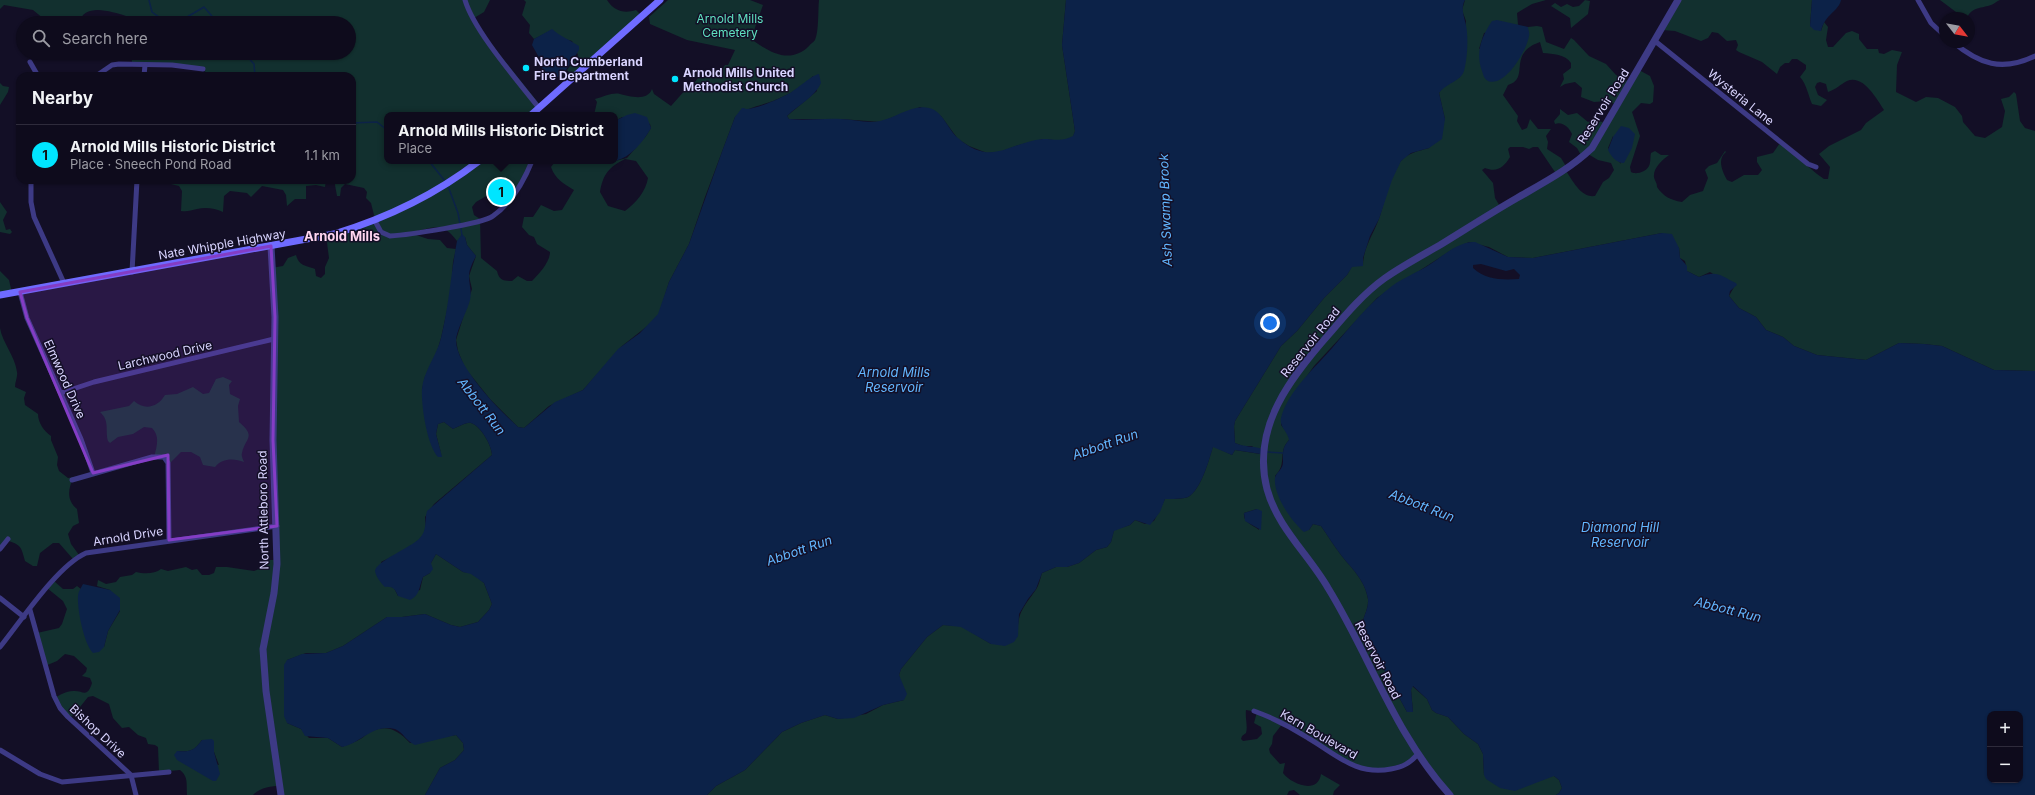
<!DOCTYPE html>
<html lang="en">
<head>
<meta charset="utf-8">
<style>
  body { margin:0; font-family:Inter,sans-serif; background:#1c1929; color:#f1f3f6 }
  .controls { position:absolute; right:12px; bottom:12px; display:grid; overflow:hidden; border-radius:8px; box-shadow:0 1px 3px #0004 }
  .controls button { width:36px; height:36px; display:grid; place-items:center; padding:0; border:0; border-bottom:1px solid #2e2b3b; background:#0e0b1c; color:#f1f3f6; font:20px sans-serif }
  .compass { position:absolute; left:1939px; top:12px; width:36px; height:36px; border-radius:50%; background:#0e0b1c; box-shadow:0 1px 3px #0004; rotate:121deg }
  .you { position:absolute; left:1270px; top:323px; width:14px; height:14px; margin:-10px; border:3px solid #fff; border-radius:50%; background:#1a73e8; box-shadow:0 0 0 6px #1a73e833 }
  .badge { display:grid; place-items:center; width:26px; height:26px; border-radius:50%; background:#00e5ff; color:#111; font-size:13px; font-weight:700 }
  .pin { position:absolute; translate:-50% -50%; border:2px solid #fff; box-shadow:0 1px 4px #0006 }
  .popup { position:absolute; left:384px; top:112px; width:234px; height:52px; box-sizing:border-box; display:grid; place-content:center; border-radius:8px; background:#0e0b1c; filter:drop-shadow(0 1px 3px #0005); font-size:13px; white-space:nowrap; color:#9b9ba3 }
  .popup b { font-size:15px; color:#f1f3f6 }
  .popup::after { content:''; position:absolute; left:50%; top:100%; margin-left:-8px; border:8px solid transparent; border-top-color:#0e0b1c }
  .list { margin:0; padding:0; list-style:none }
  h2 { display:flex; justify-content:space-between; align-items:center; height:52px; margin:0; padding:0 16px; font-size:17px }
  h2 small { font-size:13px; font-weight:400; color:#9b9ba3 }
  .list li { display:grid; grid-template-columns:26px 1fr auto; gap:12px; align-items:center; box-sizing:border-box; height:60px; padding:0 16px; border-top:1px solid #2e2b3b }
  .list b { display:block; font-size:15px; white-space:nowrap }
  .list p { margin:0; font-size:13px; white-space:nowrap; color:#9b9ba3 }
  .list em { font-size:13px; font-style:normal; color:#9b9ba3 }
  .icon { flex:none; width:22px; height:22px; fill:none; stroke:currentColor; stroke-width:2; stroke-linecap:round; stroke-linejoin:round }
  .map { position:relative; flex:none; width:2035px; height:795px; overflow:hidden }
  .search { position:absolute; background:#0e0b1c; box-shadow:0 1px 3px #0004; left:16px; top:16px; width:340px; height:44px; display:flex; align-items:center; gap:10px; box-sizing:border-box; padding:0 14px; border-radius:22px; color:#9b9ba3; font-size:15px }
  .panel { position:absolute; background:#0e0b1c; box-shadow:0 1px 3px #0004; left:16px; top:72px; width:340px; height:112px; border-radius:12px }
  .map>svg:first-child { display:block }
  .green { fill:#12302f; fill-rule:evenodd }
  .water { fill:#0c2248; fill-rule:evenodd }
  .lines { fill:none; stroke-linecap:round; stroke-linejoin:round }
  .stream { stroke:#0c2248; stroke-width:1.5 }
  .minor { stroke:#3d3a85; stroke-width:5 }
  .tertiary { stroke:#3d3a85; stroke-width:7 }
  .secondary { stroke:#6f6bff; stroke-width:7 }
  .marked { fill:#843dc5; fill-opacity:0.2; stroke:#843dc5; stroke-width:3; stroke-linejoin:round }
  .poi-dot { fill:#00e5ff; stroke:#130f26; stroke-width:1.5 }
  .labels { text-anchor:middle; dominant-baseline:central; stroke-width:3; stroke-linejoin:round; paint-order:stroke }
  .park-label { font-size:12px; fill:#5fe0c0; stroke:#130f26 }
  .poi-label { font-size:12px; font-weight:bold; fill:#d9d4ff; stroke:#130f26; text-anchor:start }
  .street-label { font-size:12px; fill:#d9d4ff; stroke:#130f26 }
  .water-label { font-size:13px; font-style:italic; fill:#62b6ff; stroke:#130f26 }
  .neighbourhood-label { font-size:13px; font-weight:bold; fill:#ffd6f0; stroke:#130f26 }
</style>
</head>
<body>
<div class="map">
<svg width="2035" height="795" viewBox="0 0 2035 795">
  <rect width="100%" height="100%" fill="#130f26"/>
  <!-- green -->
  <g class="green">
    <path d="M0,0H490L484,12L474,18L480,30L540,105L531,115H387V161H531L525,176L514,190L502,181L497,182L488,195L476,202L472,207L474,215L480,219L481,258L497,271C499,280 503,281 512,281L518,276L527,281H532C539,274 550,262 550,252L537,244L534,237L529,235L522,227L524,217H533L541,205L554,211L562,210L574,190C564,184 555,179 551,167L554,163L562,161H615L627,158L646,136L651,128L650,124L622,117L615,121V115H594L597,102L595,99C603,97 613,92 620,94C629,96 647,102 652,89L654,94L671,106L687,88L690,89L703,71L712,77L714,75H719L725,65H728L735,50L687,40L650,24L649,17L668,0H750L763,5L751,39C769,52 790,65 809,46C810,44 814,42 815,40C819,32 818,9 819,0H1066L1062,45L1075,131L1073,137L1063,141L1043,139L1019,145L1000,152L987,153L969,146L958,139L941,116L920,107L880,122L841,119H789L787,116L817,91L813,76C802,88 783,98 767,103C754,107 747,108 735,117L705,197L689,244L669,282L659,314L655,320L622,346L583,390L549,406L524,428L518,427L490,399L465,368L458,351L456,340L472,289L469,276L476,256L467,245L465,237L457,241C442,220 432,228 410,233L428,239L440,240L447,248L456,249L453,262L451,292L441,338L435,358L425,377L422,389L442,457L436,434L438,424L444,422L453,429C458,427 466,422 471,423C481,426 492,446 492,455L434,504L425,517C425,521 426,525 426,529C422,544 393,556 381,562L389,586L394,588L398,596L420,590L423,577L430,573L431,563L436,554L463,572L471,573L478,578L484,583L492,604L489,610L478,622L460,627L451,625L425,614L402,617H387L343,646L326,653H306L287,660V723L301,729L309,738H328L342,747C348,744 356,742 362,738C365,736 368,732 372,731C388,724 399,731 410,743L456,735L463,743L464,750L455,760L440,768L425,795H282L281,785C271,787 260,787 253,795H187C186,785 189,777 180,770L159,772L158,747L155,745L148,744L146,738L138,735L129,727L122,728L113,718L109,704L93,696L88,697L76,712L70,718L54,698C60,695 66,691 73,691C83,690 87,699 92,683L90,678L82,676L86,672L87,668L74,656L65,654L57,661L45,666L37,633L59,628L62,624L67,609L63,601L47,588L54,581L63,589H73L77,586L81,589L104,647L108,631L120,611L110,590L97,586L98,580L106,584L116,582L120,577L132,575L136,572C144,574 155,574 161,569L168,571L186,567L192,570L197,569L202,575H209L214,573L216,567H227L254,571L262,568L264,560H276L271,268L283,266L288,258L296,255C299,266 305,265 315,269L316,276L321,278L325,274V267L329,258L326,235L375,219L371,203L366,198L367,192L364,188L345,184L341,188L340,196H337L335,185L336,180H352V76H212L201,69L132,62L131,53H349V23H129L126,16C112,12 84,2 79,23H49L33,10L4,5L0,9ZM625,159L636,161L648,178C646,191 636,203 625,211L608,206L600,192C603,174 609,167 625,159ZM202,740L214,752L219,765L177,751C191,752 194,751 202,740Z"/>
    <path d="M524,0H607C614,11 624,14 636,10L641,15L565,82L569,72L567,70L578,55L572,41L562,38L552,30L534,39L529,33L530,25L522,15L526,2Z"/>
    <path d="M1465,0H1546L1532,4L1517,13L1518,25L1484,33L1479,49L1528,29V27L1537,26L1542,27L1546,42L1564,49L1571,38L1574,40L1589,56L1606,64L1616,75L1631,83L1639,70L1650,76L1654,86L1653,102L1650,104L1641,103L1632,112L1640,136L1630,167L1631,172C1636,175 1646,172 1649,166C1651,162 1650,157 1651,153L1655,151L1661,155H1669C1662,160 1653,168 1654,177C1655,182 1657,182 1657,187C1663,196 1670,200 1682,202L1690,195L1703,191L1708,178L1705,170L1709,166L1717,163L1725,151L1726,152C1717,159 1722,171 1727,180L1732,182L1744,175H1758L1762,170L1757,162V157L1773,153L1780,143L1817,174L1824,179H1828L1830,167L1819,154L1829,146L1861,130L1866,123L1884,110C1877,99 1863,74 1847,81C1841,84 1835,90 1828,92L1826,84L1820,82L1817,83L1815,87L1818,95L1827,100L1821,106L1812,104C1808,95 1807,85 1800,77L1806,69V65L1797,59H1792L1789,63H1785L1780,67L1777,74L1762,62L1739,52L1736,50L1738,45L1736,40L1727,41L1718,33L1712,32L1708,38L1701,41L1675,31L1662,30L1680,0H1812L1810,26L1821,31L1824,22L1828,27L1826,40L1828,47H1833L1846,33L1852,31L1859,34V39L1867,49H1878L1879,53L1884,54L1892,50L1902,52L1897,65L1896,92L1916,102L1926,97L1938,98L1955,107L1962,116L1963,122L1975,136L1985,138L2002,127L2005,111L2001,99L2009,97L2014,92L2016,94L2020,121L2025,128L2035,131V371L1994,370L1942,346L1924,344L1899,343L1866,360L1817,355L1794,346L1783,337L1766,330L1756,317L1739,308L1729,296L1734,287L1710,272L1699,277L1687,271L1685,261L1680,258L1679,248L1662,233L1533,258L1508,257L1489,247L1469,242L1450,251L1377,298L1314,366L1288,403L1281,419V425L1289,435V440C1277,453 1288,463 1275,476L1309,530L1313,524L1321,526C1328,536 1334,546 1341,555C1352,569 1365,580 1368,599C1369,610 1361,619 1362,629L1407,712H1413L1411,690L1412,686L1427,699L1432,710L1436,713L1448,717L1464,734L1478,744L1483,754L1484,775L1554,776L1559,780L1562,788L1559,793L1556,795H1450L1419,757L1408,762L1384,769L1357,767L1283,723L1273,736L1272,744L1269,749L1270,753L1280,764L1285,763L1283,773C1291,784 1318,795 1321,774L1340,785L1334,791L1333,795H1300L1294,790L1289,791L1287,795H707L716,786L745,770L782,732L801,723L825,715L838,719L866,714L883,705L904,700L899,675L901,669L927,637L943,625L961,626L991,644L1018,636C1017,613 1023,608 1035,591C1039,586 1040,579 1042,573L1056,567H1067L1079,563L1096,550L1107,547L1111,542L1114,530L1130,525L1135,520L1145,524L1154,521L1165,499C1172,499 1182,499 1188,497C1201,490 1209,460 1213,446L1232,455L1235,450L1260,454L1252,446H1243L1235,443L1234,426L1235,421L1281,346L1297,331L1324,298L1347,275L1352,266H1363C1363,247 1374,234 1380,216C1385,201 1390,174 1401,161C1407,153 1419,151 1429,148L1445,119L1439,93L1442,88L1460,77L1466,21L1462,10ZM1540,42L1543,53C1553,54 1565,54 1571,63V68L1563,74L1564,79L1560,87L1565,84L1575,82L1582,88L1581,97L1594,102L1607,101L1618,105L1608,124L1593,119L1588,122L1577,113L1568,115L1560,109V114L1554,121L1555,124C1562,121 1569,127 1572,134L1569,142L1577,148L1582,157L1588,154L1598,160L1611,163L1614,170L1609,178L1603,182L1595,196C1581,198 1573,181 1566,171L1567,168L1561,158L1547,149L1548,142L1546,136L1551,129H1538L1530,119L1527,128L1522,130L1517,121L1518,116L1503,95L1508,85C1531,78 1506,54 1540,42ZM1613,136L1621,164L1608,148ZM1510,147H1523L1529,149L1533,147H1538L1557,175L1501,208L1495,198L1493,183L1482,170L1485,168C1497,173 1504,167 1510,157L1508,149ZM1257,509L1259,530C1252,524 1243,523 1244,513ZM1246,710L1257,712L1254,723L1261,727L1262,734L1257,739L1243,741L1241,739L1242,736L1246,733C1248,726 1245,719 1246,710Z"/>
    <path d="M1585,0L1590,1L1588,14L1571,28L1570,18L1551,6L1555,3L1561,7L1567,4L1573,7L1579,6Z"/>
    <path d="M1940,0H2000C1997,1 1994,4 1991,5C1983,8 1971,7 1967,18H1964Z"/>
    <path d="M0,83L3,86L9,87L8,92L0,105Z"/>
    <path d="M171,180H326L325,187L316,185L306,186V199H295L287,206L286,195L283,190L262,186L251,197L247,193L230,191L224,196L223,212C215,208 205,207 197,209C191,210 188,212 181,211L182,191L179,186L171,184Z"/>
    <path d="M0,202L7,212L3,220L6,230L10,229L12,232L10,234L0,232Z"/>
    <path d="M0,257V271L9,280L12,293L0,295Z"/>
    <path d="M0,328C2,342 15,356 17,372C18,376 15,382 15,387L26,392L24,398L25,405L38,414C38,423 44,431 51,436V440L58,457L57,465L59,471L68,478L74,477C68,488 66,500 77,509L79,523L73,526L68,534L71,544L79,555L73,559L59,543H53L40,553L37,566H33L25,561C21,546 21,545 6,540L0,547Z"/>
    <path d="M223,377L232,381L229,385L230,394L240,399L238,406L239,422C257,437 245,438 242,453C241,456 243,459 244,462C234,458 222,458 215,467L203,465L200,457L191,452H181L168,465L165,460L154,457C157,446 160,436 152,428L144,427L133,434L118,437L110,443L108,441C105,430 110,421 100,412L129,406L134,401C145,411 158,407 165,395L177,394L193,387L203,394L209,393L216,379Z"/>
  </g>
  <!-- water -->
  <g class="water">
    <path d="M1066,0H1465C1459,10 1467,22 1467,33C1468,44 1467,60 1464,71C1461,81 1445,84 1439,93L1445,119L1442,139L1429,148L1411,153L1401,161L1392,180L1379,219L1370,236L1363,258V266L1352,267L1347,275L1324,298L1297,331L1281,346L1235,421L1234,427L1235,443C1244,447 1253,446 1263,449L1261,454L1235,450L1232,455L1213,447C1209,460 1201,490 1188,497C1182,499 1172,499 1165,499L1160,512L1150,525L1135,520L1130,525L1114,531L1111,542L1107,547L1096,550L1079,563L1067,567H1056L1042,573L1036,589L1028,599L1019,614L1018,636L1014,642L1005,646L991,644L961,627L943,625L927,637L901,669L899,675L907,694L904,700L883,705L854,718L838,719L825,715L801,723L782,732L745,770L716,786L707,795H425L440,768L455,760L464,750L463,743L456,735L415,745C406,741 403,732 395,729C373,723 361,743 342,747L328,738L305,736L301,729L287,723L284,716V665L287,660L302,654L326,653L343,646L387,617H402L425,614L451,625L460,627L478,622L489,610L492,604L484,583L471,574L463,572L436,554L431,563L433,569L430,573L423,577C419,587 420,595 410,600L398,596C395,589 393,586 385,587C381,583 376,577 375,571C375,562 411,547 419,539C428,530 424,521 427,511L492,455C492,446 481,426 471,423C466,422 458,427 453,429L444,422L438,424L436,434L442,457H438C427,445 421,406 422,389C423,372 437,355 441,338C449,306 451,272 457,241L462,234L465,237L467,245L476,256C473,262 469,269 469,276C469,285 472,291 470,300C467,312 456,331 456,341C457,367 498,409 518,427L524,428L555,402L583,390L618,349L640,333L658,314L669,282L689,244L723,149L735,117L742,108C743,108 745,108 746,109C757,109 781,98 790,93C797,89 812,75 819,74L821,83C815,97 798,105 787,116L789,119C806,121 823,118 841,119C853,119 868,124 880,121C896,118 912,104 929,108C943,111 948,130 958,138C992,168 1009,142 1043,139C1055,139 1062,142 1073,136L1075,131L1062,45Z"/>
    <path d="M1812,0H1841C1839,11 1825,14 1821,31L1814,30L1810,26Z"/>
    <path d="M1497,20L1528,27C1528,30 1530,33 1529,36C1527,50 1505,88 1488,81C1484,79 1483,74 1482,71C1475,52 1482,36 1492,21Z"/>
    <path d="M552,29C561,37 570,40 579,46V50L562,76L548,79L543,75L541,61L532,45L534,39Z"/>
    <path d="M635,113L647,117L651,128C643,142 631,157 615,161V121L627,115Z"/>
    <path d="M1621,126L1629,128L1635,134L1632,148L1624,163C1616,163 1611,156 1608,150L1613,137Z"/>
    <path d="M1662,233L1672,234L1679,248L1680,258L1687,266V271L1699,277C1717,270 1720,275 1736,283L1737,285L1730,291L1729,296L1739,308L1756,317L1766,330L1783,337L1794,346L1817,355L1866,360L1899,343L1924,344L1942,346L1994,370L2035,371V795H1556L1559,793L1562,788L1559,780L1554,776L1515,791L1500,788L1486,779L1484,775L1483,754L1478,744L1464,734L1448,717L1436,713L1432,710L1427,699L1413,686L1411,690L1413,712H1407L1362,629C1361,619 1369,610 1368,599C1365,580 1352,569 1341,555C1334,546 1328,536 1321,526L1313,524L1309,530L1304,532C1292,522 1273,495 1275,478C1276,472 1283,470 1283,462C1283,452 1282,448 1289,440C1288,432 1279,427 1281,418C1288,391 1315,368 1333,347C1351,326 1369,303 1392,286C1404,277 1419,272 1432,263C1444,255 1459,241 1475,242L1508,257L1533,258ZM1481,264L1506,271L1514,269L1520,275L1519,279C1502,280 1486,280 1473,268V265ZM1990,714H2020V780H1990Z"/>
    <path d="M1257,509L1262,511L1261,530L1245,521L1244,513Z"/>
    <path d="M83,584L110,590L120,598V610L108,631L104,647L99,652L93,653C84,644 77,609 78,596C78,592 81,588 83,584Z"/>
    <path d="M212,739L214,741V752L220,774L216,781H213L177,760L174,755L177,751C190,752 194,751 202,740Z"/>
  </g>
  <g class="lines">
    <!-- stream -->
    <g class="stream">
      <path d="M149,0L152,12L167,23"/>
      <path d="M177,23L204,7L218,23"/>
      <path d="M244,53L254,64L255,76"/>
      <path d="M352,123L377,122L387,130"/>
      <path d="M429,161L445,181"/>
      <path d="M448,186L458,213L460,224"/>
      <path d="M461,228L462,236"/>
      <path d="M1267,452L1283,453"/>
    </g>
    <!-- minor -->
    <g class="minor">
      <path d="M465,0C474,31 518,81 539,108"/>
      <path d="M1918,0L1931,23L1945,36"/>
      <path d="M1655,41L1808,164L1816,167"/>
      <path d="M1953,42C1979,64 2002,72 2035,56"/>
      <path d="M30,62L38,76"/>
      <path d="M96,76L112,65L119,64L172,65L203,69"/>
      <path d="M144,76L145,65"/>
      <path d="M31,180V202L34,217L64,283"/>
      <path d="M375,221L381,232L390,236C407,235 483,224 493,216C511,203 524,181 532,161"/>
      <path d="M132,272L137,180"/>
      <path d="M20,292L27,318L81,439L93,473"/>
      <path d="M61,393L94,382L274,339"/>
      <path d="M72,480L152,457H164L168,463L169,540"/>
      <path d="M0,549L8,539"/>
      <path d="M0,598L24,617"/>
      <path d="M30,610L54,696L60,708L68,717L131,775L136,795"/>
      <path d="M0,647C21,621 57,566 86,553L277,526"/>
      <path d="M1254,711C1273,718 1291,727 1308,738C1336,754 1356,776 1391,769C1402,767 1409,764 1417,755"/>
      <path d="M0,750L40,774L62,782L169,772"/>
    </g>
    <!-- tertiary -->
    <g class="tertiary">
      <path d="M271,246L275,317L273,440L277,564L274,593L263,649L266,691L281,795"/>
      <path d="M1450,795C1395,735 1370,656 1328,588C1309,555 1277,527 1267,489C1251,427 1291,377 1330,333C1346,314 1364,293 1385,278C1402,266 1421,256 1440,245C1466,229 1491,213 1517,198C1543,183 1570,169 1592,148L1678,0"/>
    </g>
    <!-- secondary -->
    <g class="secondary">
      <path d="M531,115L660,0"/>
      <path d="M0,295L334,234C387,218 435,195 479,161"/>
    </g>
  </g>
  <!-- marked area -->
  <path class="marked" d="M271,246L275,317L273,440L277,526L169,540L168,455L93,473L27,318L20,292Z"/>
  <!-- markers -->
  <g class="poi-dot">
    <circle cx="526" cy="68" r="4"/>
    <circle cx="675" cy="79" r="4"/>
  </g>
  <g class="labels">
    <!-- park labels -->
    <g class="park-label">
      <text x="730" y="18">Arnold Mills<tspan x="730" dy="14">Cemetery</tspan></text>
    </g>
    <!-- poi labels -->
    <g class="poi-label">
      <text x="534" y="61">North Cumberland<tspan x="534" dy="14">Fire Department</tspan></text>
      <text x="683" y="72">Arnold Mills United<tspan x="683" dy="14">Methodist Church</tspan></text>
    </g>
    <!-- street labels -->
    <g class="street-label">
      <text transform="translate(1741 97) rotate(39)">Wysteria Lane</text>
      <text transform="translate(1603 106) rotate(-58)">Reservoir Road</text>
      <text transform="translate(222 244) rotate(-10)">Nate Whipple Highway</text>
      <text transform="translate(1310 342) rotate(-51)">Reservoir Road</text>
      <text transform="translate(165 355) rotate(-13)">Larchwood Drive</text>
      <text transform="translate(65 379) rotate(66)">Elmwood Drive</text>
      <text transform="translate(263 510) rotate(-91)">North Attleboro Road</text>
      <text transform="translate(128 536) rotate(-9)">Arnold Drive</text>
      <text transform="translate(1378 660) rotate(63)">Reservoir Road</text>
      <text transform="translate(98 731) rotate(43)">Bishop Drive</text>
      <text transform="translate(1319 734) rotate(30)">Kern Boulevard</text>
    </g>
    <!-- water labels -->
    <g class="water-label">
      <text transform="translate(1165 210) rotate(-92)">Ash Swamp Brook</text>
      <text x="894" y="372">Arnold Mills<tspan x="894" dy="15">Reservoir</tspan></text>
      <text transform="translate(482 406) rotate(52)">Abbott Run</text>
      <text transform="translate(1105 444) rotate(-19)">Abbott Run</text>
      <text transform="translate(1422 505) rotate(21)">Abbott Run</text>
      <text x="1620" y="527">Diamond Hill<tspan x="1620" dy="15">Reservoir</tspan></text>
      <text transform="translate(799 550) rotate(-19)">Abbott Run</text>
      <text transform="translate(1728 609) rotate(14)">Abbott Run</text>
    </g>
    <!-- neighbourhood labels -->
    <g class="neighbourhood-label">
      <text x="342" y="236">Arnold Mills</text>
    </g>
  </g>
</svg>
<div class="controls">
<button>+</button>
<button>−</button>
</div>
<svg class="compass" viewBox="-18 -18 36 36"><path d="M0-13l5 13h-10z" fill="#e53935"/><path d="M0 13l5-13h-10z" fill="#9b9ba3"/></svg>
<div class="you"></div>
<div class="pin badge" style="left:501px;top:192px">1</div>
<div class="popup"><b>Arnold Mills Historic District</b>Place</div>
<div class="search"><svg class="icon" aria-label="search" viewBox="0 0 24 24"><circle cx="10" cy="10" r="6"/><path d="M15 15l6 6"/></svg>Search here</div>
<section class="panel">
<h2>Nearby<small></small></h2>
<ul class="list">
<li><span class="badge">1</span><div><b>Arnold Mills Historic District</b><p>Place · Sneech Pond Road</p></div><em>1.1 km</em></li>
</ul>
</section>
</div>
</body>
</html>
